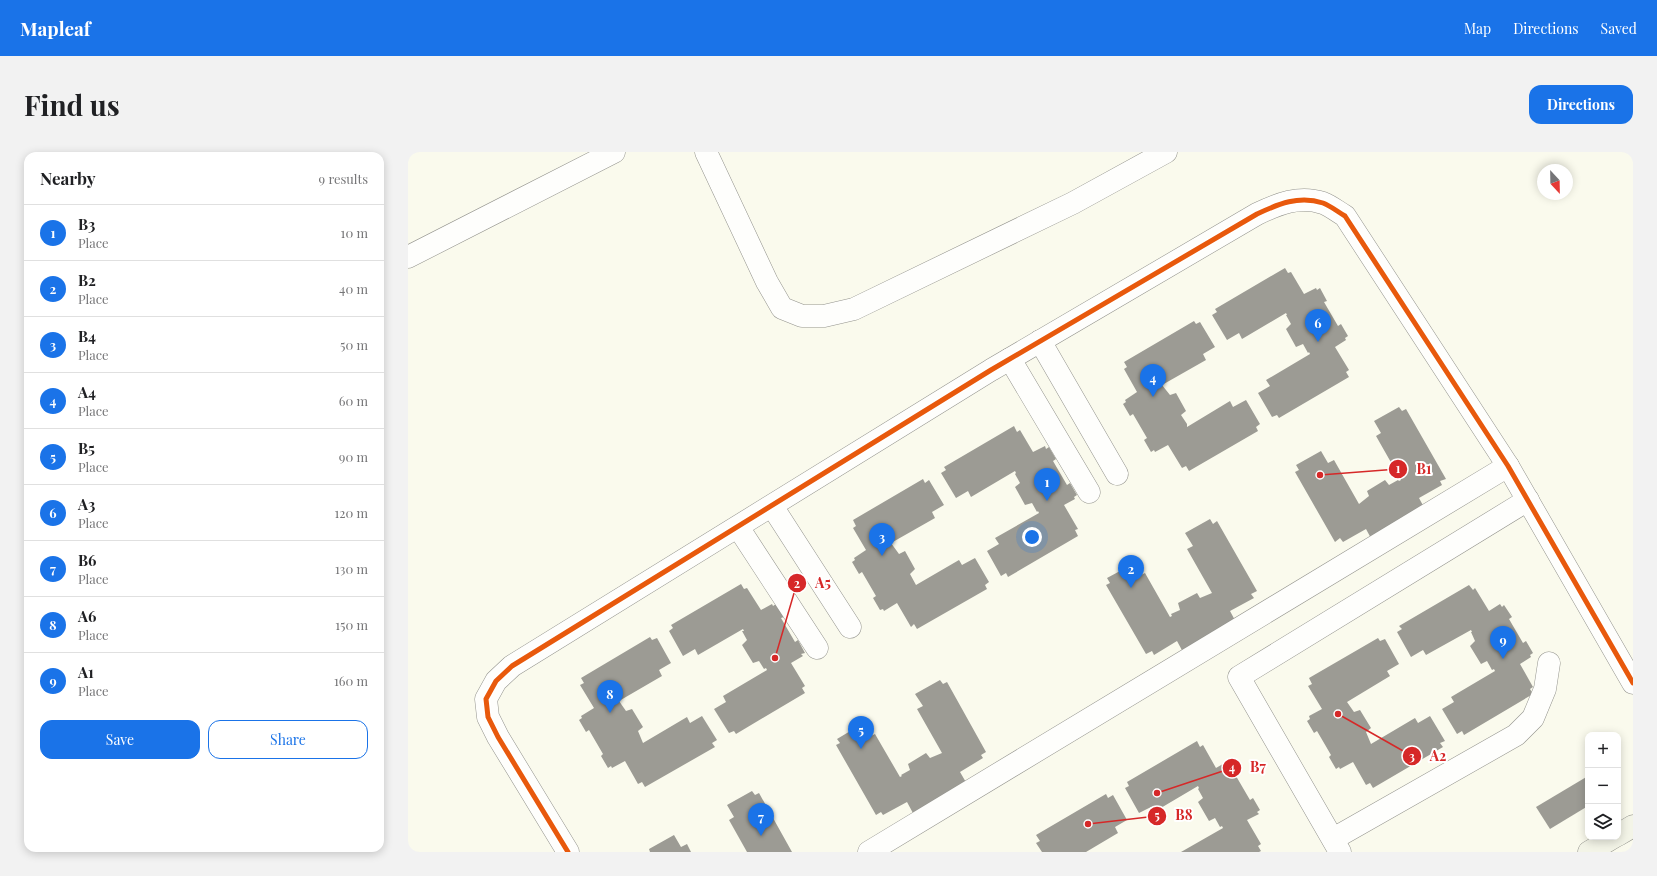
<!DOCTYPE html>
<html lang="en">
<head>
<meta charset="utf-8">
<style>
  body { margin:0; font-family:"Playfair Display",serif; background:#f2f2f2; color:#202124 }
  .controls { position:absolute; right:12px; bottom:12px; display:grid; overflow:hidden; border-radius:8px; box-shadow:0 2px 10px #0003 }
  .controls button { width:36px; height:36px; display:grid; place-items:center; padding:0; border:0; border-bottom:1px solid #e0e0e0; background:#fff; color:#202124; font:20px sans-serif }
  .compass { position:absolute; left:1129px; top:12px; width:36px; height:36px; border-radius:50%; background:#fff; box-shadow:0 2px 10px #0003; rotate:158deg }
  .you { position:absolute; left:624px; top:385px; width:14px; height:14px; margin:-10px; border:3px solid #fff; border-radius:50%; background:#1a73e8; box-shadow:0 0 0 6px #1a73e833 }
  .badge { display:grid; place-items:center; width:26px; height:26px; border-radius:50%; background:#1a73e8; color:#fff; font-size:13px; font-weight:700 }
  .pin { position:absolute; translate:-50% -33px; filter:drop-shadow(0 1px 2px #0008) }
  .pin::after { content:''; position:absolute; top:21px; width:14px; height:12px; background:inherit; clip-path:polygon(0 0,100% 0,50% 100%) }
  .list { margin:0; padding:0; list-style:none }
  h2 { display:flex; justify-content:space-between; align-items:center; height:52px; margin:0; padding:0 16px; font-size:17px }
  h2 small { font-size:13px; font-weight:400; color:#757577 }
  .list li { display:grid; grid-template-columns:26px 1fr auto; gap:12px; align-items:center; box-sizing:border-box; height:56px; padding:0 16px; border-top:1px solid #e0e0e0 }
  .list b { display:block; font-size:15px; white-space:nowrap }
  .list p { margin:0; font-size:13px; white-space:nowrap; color:#757577 }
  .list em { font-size:13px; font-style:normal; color:#757577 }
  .actions { display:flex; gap:8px; padding:12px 16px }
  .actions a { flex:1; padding:9px 0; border:1px solid #1a73e8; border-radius:12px; text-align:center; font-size:14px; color:#1a73e8 }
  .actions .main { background:#1a73e8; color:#fff }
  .icon { flex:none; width:22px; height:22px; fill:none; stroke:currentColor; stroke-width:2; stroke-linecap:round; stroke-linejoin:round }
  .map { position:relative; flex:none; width:1225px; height:700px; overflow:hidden; border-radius:12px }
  header { display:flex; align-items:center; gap:24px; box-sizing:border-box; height:56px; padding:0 20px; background:#1a73e8; color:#fff }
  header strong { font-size:19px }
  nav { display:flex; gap:22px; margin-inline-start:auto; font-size:14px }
  .intro { display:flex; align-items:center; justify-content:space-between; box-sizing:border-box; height:96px; padding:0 24px }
  h1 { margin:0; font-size:28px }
  .button { padding:10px 18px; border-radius:12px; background:#1a73e8; color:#fff; font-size:14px; font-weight:700 }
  main { display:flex; gap:24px; padding:0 24px }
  aside { flex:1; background:#fff; border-radius:12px; box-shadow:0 2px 10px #0003 }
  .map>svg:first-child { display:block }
  .building { fill:#9c9b94 }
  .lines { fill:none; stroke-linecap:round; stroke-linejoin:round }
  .street-casing { stroke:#93938d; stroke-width:23 }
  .secondary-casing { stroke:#898983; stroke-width:23 }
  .street { stroke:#fefefc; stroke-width:22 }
  .secondary { stroke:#f3f4e7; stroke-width:22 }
  .cycleway-casing { stroke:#fff; stroke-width:8 }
  .cycleway { stroke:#e8590c; stroke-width:5 }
  .leader { fill:none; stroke:#d62828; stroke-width:1.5 }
  .callout-dot { fill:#d62828; stroke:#fff; stroke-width:1.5 }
  .mark-label { font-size:12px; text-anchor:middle; font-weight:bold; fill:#fff }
  .callout-label { font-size:14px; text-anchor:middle; font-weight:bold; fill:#d62828; stroke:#fff; stroke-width:4; stroke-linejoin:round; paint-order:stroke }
</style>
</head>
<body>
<header>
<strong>Mapleaf</strong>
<nav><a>Map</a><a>Directions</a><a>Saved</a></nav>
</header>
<div class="intro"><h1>Find us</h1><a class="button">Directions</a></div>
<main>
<aside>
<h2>Nearby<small>9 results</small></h2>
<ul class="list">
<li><span class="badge">1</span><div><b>B3</b><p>Place</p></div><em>10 m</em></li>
<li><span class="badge">2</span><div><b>B2</b><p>Place</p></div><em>40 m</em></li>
<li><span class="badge">3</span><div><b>B4</b><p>Place</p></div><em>50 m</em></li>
<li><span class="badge">4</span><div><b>A4</b><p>Place</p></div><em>60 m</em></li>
<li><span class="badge">5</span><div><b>B5</b><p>Place</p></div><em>90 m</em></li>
<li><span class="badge">6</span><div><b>A3</b><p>Place</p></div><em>120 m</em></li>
<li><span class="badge">7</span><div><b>B6</b><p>Place</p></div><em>130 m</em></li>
<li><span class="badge">8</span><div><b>A6</b><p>Place</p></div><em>150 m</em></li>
<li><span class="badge">9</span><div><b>A1</b><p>Place</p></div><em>160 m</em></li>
</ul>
<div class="actions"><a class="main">Save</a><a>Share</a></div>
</aside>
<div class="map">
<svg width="1225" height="700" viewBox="0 0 1225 700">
  <rect width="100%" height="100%" fill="#fafaed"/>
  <!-- building -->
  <g class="building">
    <path d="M877,116L880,121L883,120L896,142L908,136L909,138L912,136L919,149L916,150L930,174L933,172L940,184L937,186L938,188L927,195L941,218L938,220L941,225L871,266L869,263L864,265L850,241L862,234L858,228L902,202L901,200L900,201L895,192L888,195L878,177L883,172L878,163H879L878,161L834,187L831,181L819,188L804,163L809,160L807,157Z"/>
    <path d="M786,169L788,172L792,170L807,195L795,202L798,208L754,233L762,243L768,241L778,259L773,263L779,272V275L822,249L825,255L838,248L852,272L848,275L850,279L781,319L778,314L774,316L760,293L747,300L746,298L743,300L736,288L739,286L725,262L722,264L715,252L718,250L717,248L729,240L716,217L719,215L716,210Z"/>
    <path d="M991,255L994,259L998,257L1038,327L1032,329L1034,333L1011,346L1018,359L965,390L958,377L935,390L932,386L927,390L887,320L891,318L888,313L913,299L920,311L926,308L951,352L961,344L959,339L977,328L981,333L990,328L991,329L993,328L968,284L973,281L966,269Z"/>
    <path d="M606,274L609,280L612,278L625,300L637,294L638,297L641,295L648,307L645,309L659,333L662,331L669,343L666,345L667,347L656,353L670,377L667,378L670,384L600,425L598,421L593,424L579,399L591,392L587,386L631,361L630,359L629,360L624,351L617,353L607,335L612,331L607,322L608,321L607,319L563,345L560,339L548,346L533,321L538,318L536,315Z"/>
    <path d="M515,327L517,331L521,328L536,353L524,360L527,366L483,391L491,402L497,399L507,417L502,422L508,433L551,408L554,413L567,406L581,430L577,433L579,437L509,477L506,472L503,475L489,451L476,459L475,457L472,458L465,446L468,444L454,420L451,422L444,410L447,408L446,406L458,398L445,376L448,374L445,368Z"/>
    <path d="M802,367L805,372L809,369L849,439L843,442L846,446L822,459L829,472L776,502L769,489L746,503L744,499L738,502L698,433L702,431L699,426L725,412L731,424L737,421L762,465L764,464L763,462L772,458L770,451L789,441L792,446L804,441L779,397L785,394L777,381Z"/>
    <path d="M333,432L336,437L339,436L353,458L364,452L365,454L368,452L376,465L373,466L387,490L390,488L397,501L393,502L395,504L383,511L397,534L394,536L397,541L328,582L326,579L321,581L306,557L318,550L315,544L359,518L358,516L356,517L351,509L345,511L334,493L339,488L334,479H336L335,477L290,503L287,497L275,504L261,479L265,476L263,473Z"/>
    <path d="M1061,433L1065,438L1067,436L1081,459L1092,452L1094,455L1096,453L1104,465L1101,467L1115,491L1118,489L1125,501L1122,503L1123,505L1112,512L1125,535L1122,537L1125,542L1056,583L1054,579L1049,582L1034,557L1046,550L1043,545L1087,519L1086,517L1084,518L1079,509L1073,512L1062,494L1067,489L1063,480H1064L1063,478L1018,503L1015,498L1003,505L989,480L994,477L991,474Z"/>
    <path d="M242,485L244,488L249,486L263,511L251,518L254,524L211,549L218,559L224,557L235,575L230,579L235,591L279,565L282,571L294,564L309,588L304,591L307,595L237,635L234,630L230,632L217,609L204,616L203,614L200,616L193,604L195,602L181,578L178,580L171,568L174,566L173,564L186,556L172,533L176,531L173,526Z"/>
    <path d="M970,486L972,489L977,487L991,512L979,519L982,524L939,550L946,560L952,558L963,576L958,580L963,592L1007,566L1010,571L1022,564L1037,589L1032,591L1035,595L965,636L962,631L958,633L945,610L932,617L931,615L928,617L921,605L923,603L909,579L906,581L899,569L902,567L901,564L914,557L900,534L904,532L901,526Z"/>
    <path d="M532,528L535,532L539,530L578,600L573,603L575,606L552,620L559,632L506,663L499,650L475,663L473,660L468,663L428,593L432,591L429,587L454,572L461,585L467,582L492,625L494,624L493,623L502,618L500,612L518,601L522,606L534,601L509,557L515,554L507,542Z"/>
    <path d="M789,589L792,595L795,593L808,616L820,609L821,612L824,610L831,622L828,624L842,648L845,646L852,658L849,660L851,662L839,668L853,692L850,694L853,699L851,700H773L815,676L814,674L812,675L807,666L801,669L790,650L795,646L790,637L791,636L790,634L746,660L743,655L731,661L717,636L721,634L719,630Z"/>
    <path d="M1180,624V654L1142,677L1128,655Z"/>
    <path d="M344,639L347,643L351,641L384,700H339L321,668L326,665L319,653Z"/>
    <path d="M698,642L700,646L705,643L719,668L707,675L710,681L678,700H634L628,691L632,689L628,683Z"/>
    <path d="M266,683L273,695L279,692L283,700H242L241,697Z"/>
  </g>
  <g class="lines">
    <defs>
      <g id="street">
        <path d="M298,0L359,130L374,156L394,164H416L446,157L665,51L758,0"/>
        <path d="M0,105L206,0"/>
        <path d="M632,189L709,322"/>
        <path d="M602,207L681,340"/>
        <path d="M364,354L442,475"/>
        <path d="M330,375L409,496"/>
        <path d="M925,687L1108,583L1125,566L1137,537L1141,511"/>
        <path d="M160,700L90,585L80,565L78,547L88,529L104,514L583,218L849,62C870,52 891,43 915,51C923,54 930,60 937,64L1100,314L1225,531"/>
        <path d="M461,700L1100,314"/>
        <path d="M932,700L831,525L1120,348"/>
      </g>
      <g id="secondary">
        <path d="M1210,683L1225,674"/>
        <path d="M1181,700L1206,685"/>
      </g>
    </defs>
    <!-- street casing -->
    <use href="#street" class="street-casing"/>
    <!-- secondary casing -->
    <use href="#secondary" class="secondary-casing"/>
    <!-- street -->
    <use href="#street" class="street"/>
    <!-- secondary -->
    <use href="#secondary" class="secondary"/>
    <defs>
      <path id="cycleway" d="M160,700L90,585L80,565L78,547L88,529L104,514L583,218L849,62C870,52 891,43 915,51C923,54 930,60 937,64L1100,314L1225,531"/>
    </defs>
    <!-- cycleway casing -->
    <use href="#cycleway" class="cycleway-casing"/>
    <!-- cycleway -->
    <use href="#cycleway" class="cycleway"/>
  </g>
  <!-- callouts -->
  <path class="leader" d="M912 323L990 317M367 506L389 431M930 562L1004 604M749 641L824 616M680 672L749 664"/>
  <g class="callout-dot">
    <circle cx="912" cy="323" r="4"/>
    <circle cx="367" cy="506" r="4"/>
    <circle cx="930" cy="562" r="4"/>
    <circle cx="749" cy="641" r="4"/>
    <circle cx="680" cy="672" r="4"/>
    <circle cx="990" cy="317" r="10"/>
    <circle cx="389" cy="431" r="10"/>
    <circle cx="1004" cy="604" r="10"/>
    <circle cx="824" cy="616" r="10"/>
    <circle cx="749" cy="664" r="10"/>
  </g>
  <g class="mark-label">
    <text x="990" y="321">1</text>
    <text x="389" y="436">2</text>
    <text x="1004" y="609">3</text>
    <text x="824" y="620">4</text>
    <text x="749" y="668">5</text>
  </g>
  <g class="callout-label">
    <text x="1016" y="322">B1</text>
    <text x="415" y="436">A5</text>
    <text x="1030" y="609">A2</text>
    <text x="850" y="620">B7</text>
    <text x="776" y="668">B8</text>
  </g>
</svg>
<div class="controls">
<button>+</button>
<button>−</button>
<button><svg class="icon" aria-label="layers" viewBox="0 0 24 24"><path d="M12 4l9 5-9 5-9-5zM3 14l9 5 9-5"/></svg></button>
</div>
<svg class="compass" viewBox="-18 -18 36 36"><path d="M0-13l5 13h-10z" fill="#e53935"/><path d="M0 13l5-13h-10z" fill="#757577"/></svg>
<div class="you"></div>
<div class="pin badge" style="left:639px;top:349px">1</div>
<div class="pin badge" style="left:723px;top:436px">2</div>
<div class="pin badge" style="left:474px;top:404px">3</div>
<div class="pin badge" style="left:745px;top:245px">4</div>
<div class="pin badge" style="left:453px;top:597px">5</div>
<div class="pin badge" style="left:910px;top:190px">6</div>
<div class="pin badge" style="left:353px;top:684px">7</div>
<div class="pin badge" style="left:202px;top:561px">8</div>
<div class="pin badge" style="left:1095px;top:507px">9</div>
</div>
</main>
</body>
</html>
